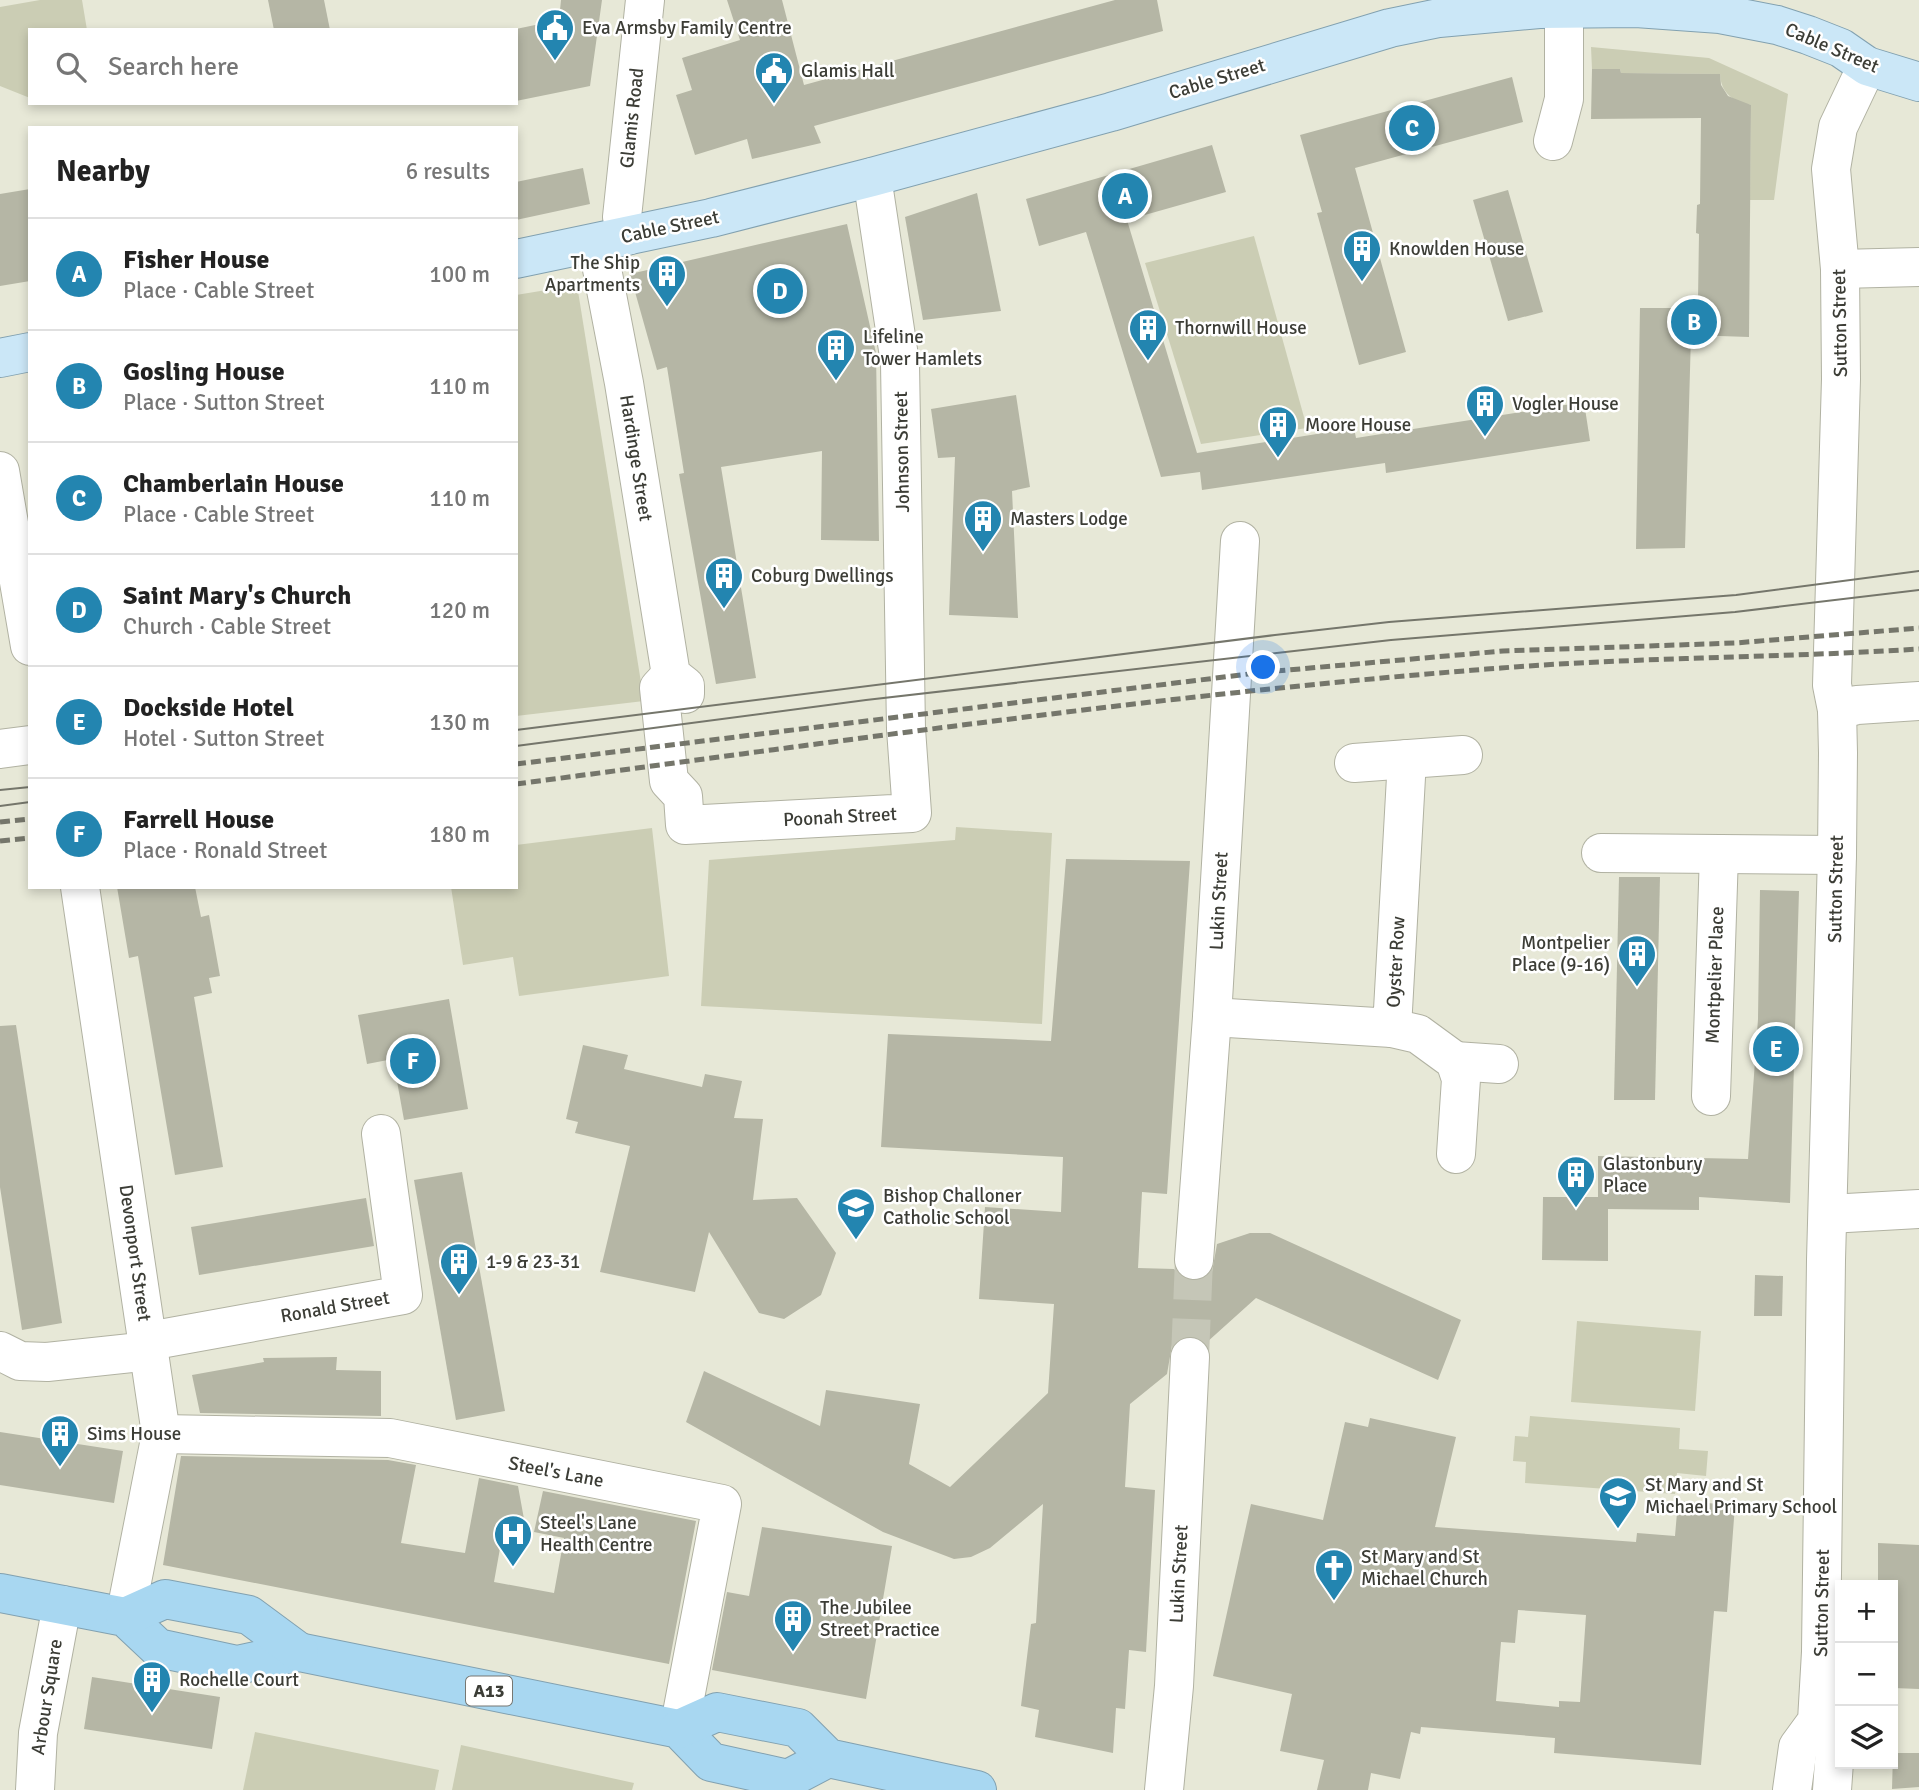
<!DOCTYPE html>
<html lang="en">
<head>
<meta charset="utf-8">
<style>
  body { margin:0; font-family:Signika,sans-serif; background:#f2f2f2; color:#222 }
  .controls { position:absolute; right:21px; bottom:21px; display:grid; overflow:hidden; border-radius:0px; box-shadow:0 4px 10px #0003 }
  .controls button { width:63px; height:63px; display:grid; place-items:center; padding:0; border:0; border-bottom:2px solid #e0e0e0; background:#fff; color:#222; font:35px sans-serif }
  .you { position:absolute; left:1264px; top:668px; width:24px; height:24px; margin:-18px; border:5px solid #fff; border-radius:50%; background:#1a73e8; box-shadow:0 0 0 10px #1a73e833 }
  .badge { display:grid; place-items:center; width:46px; height:46px; border-radius:50%; background:#2385b0; color:#fff; font-size:23px; font-weight:700 }
  .pin { position:absolute; translate:-50% -50%; border:4px solid #fff; box-shadow:0 2px 7px #0006 }
  .list { margin:0; padding:0; list-style:none }
  h2 { display:flex; justify-content:space-between; align-items:center; height:91px; margin:0; padding:0 28px; font-size:30px }
  h2 small { font-size:23px; font-weight:400; color:#767676 }
  .list li { display:grid; grid-template-columns:46px 1fr auto; gap:21px; align-items:center; box-sizing:border-box; height:112px; padding:0 28px; border-top:2px solid #e0e0e0 }
  .list b { display:block; font-size:26px; white-space:nowrap }
  .list p { margin:0; font-size:23px; white-space:nowrap; color:#767676 }
  .list em { font-size:23px; font-style:normal; color:#767676 }
  .icon { flex:none; width:38px; height:38px; fill:none; stroke:currentColor; stroke-width:2; stroke-linecap:round; stroke-linejoin:round }
  .map { position:relative; flex:none; width:1919px; height:1790px; overflow:hidden }
  .search { position:absolute; background:#fff; box-shadow:0 4px 10px #0003; left:28px; top:28px; width:490px; height:77px; display:flex; align-items:center; gap:18px; box-sizing:border-box; padding:0 24px; border-radius:0px; color:#767676; font-size:26px }
  .panel { position:absolute; background:#fff; box-shadow:0 4px 10px #0003; left:28px; top:126px; width:490px; height:763px; border-radius:0px }
  .map>svg:first-child { display:block }
  .green { fill:#cbcdb4 }
  .building { fill:#b5b6a5; fill-rule:evenodd }
  .lines { fill:none; stroke-linecap:round; stroke-linejoin:round }
  .minor-tunnel { stroke:#c5c6b7; stroke-width:38; stroke-dasharray:38 19; stroke-linecap:butt }
  .minor-casing { stroke:#b1b2a2; stroke-width:40 }
  .major-casing { stroke:#82a1b0; stroke-width:40 }
  .highway-casing { stroke:#82a1b0; stroke-width:40 }
  .minor { stroke:#fff; stroke-width:38 }
  .major { stroke:#cbe7f7; stroke-width:38 }
  .highway { stroke:#a8d7f1; stroke-width:38 }
  .tram { stroke:#75766b; stroke-width:2 }
  .rail { stroke:#75766b; stroke-width:5; stroke-dasharray:10 5; stroke-linecap:butt }
  .labels { text-anchor:middle; dominant-baseline:central; stroke-width:5; stroke-linejoin:round; paint-order:stroke }
  .shield { fill:#fff; stroke:#767772; stroke-width:2 }
  .shield-label { font-size:18px; font-weight:bold; fill:#3c3d36 }
  .poi-label { font-size:19px; fill:#3c3d36; stroke:#fff; text-anchor:start }
  .street-label { font-size:19px; fill:#3c3d36; stroke:#fff }
</style>
</head>
<body>
<div class="map">
<svg width="1919" height="1790" viewBox="0 0 1919 1790">
  <rect width="100%" height="100%" fill="#e7e8d7"/>
  <!-- green -->
  <g class="green">
    <path d="M40,0H82L87,30H30V98L0,86V7Z"/>
    <path d="M1591,47L1709,58L1788,94L1774,200H1750L1751,105C1733,102 1721,93 1720,74L1621,73L1620,69H1592Z"/>
    <path d="M1254,236L1307,428L1201,444L1145,263Z"/>
    <path d="M577,285L644,701L516,716V295Z"/>
    <path d="M956,827L1052,833L1042,1024L701,1006L709,860L955,840Z"/>
    <path d="M652,828L669,976L519,996L513,957L463,965L451,887H516V845Z"/>
    <path d="M1577,1321L1701,1331L1695,1411L1571,1402Z"/>
    <path d="M1530,1416L1680,1428L1679,1449L1708,1451L1706,1476L1677,1473L1675,1494L1525,1483L1526,1462L1513,1461L1515,1436L1528,1437Z"/>
    <path d="M255,1732L439,1770L435,1790H243Z"/>
    <path d="M461,1745L634,1783L632,1790H452Z"/>
  </g>
  <!-- building -->
  <g class="building">
    <path d="M268,0H324L330,30H274Z"/>
    <path d="M561,0H602L590,86L516,101V29L559,20Z"/>
    <path d="M727,0H782L804,85L1115,0H1157L1163,31L814,126L821,143L752,159L747,139L695,155L676,95L692,90L682,58L740,40Z"/>
    <path d="M1592,69H1620L1621,73L1720,74L1721,85L1728,96L1751,105L1749,337L1691,335L1685,548L1636,549L1640,308H1682V301L1698,300L1699,234L1696,233L1697,205L1700,204L1701,118L1591,119Z"/>
    <path d="M1512,77L1523,122L1355,168L1406,352L1359,365L1317,213L1322,212L1300,135Z"/>
    <path d="M1212,145L1226,192L1127,220L1197,453L1354,428L1356,438L1584,402L1590,441L1386,473L1385,463L1202,490L1200,472L1161,477L1086,232L1039,246L1026,199Z"/>
    <path d="M583,168L590,204L516,220V182Z"/>
    <path d="M30,189V281L0,286V194Z"/>
    <path d="M1508,190L1543,312L1508,321L1473,200Z"/>
    <path d="M977,193L1001,311L923,320L905,217Z"/>
    <path d="M847,224L876,353L879,541L821,540L822,451L721,467L756,678L716,684L679,474L684,473L667,367L657,370L630,274Z"/>
    <path d="M1016,395L1030,487L1012,491L1018,618L949,615L955,457L938,458L931,409Z"/>
    <path d="M1066,859L1190,861L1167,1194L1142,1192L1138,1268L1174,1269L1182,1278L1192,1282L1203,1280L1212,1272L1217,1244L1250,1233H1270L1461,1320L1438,1380L1256,1298L1206,1343L1190,1335L1181,1337L1172,1345L1167,1374L1130,1404L1125,1487L1155,1490L1146,1652L1129,1650L1125,1709L1116,1708L1113,1753L1035,1737L1039,1710L1021,1706L1031,1624L1036,1623L1043,1504L990,1548L971,1557L954,1559L883,1532L686,1422L704,1371L820,1426L826,1390L920,1404L909,1464L950,1487L1048,1393L1054,1304L979,1299L985,1207L1061,1212L1063,1157L881,1147L888,1034L1051,1041Z"/>
    <path d="M1619,877H1660L1655,1100H1614Z"/>
    <path d="M117,887H195L201,917L209,915L220,976L209,978L212,993L194,997L223,1167L175,1175L138,956L129,958Z"/>
    <path d="M1760,890L1799,891L1790,1203L1699,1197V1210L1608,1209V1261L1542,1260L1543,1197H1598V1156L1748,1159L1758,1019Z"/>
    <path d="M449,999L468,1109L404,1120L393,1059L367,1064L358,1015Z"/>
    <path d="M16,1025L62,1323L22,1330L0,1187V1026Z"/>
    <path d="M583,1045L628,1055L624,1069L702,1087L705,1074L742,1081L734,1118L763,1119L753,1200L797,1198L836,1253L821,1295L784,1319L759,1313L709,1232L695,1292L600,1272L630,1146L575,1133L578,1122L566,1119Z"/>
    <path d="M462,1172L505,1411L456,1420L414,1180Z"/>
    <path d="M366,1198L374,1246L199,1275L191,1227Z"/>
    <path d="M1755,1275L1783,1276L1782,1316H1754Z"/>
    <path d="M337,1357L336,1370L381,1371V1416L200,1413L192,1375L264,1362L263,1358Z"/>
    <path d="M1370,1418L1456,1437L1435,1527L1636,1542L1637,1533L1675,1536L1678,1501L1735,1505L1727,1612L1714,1611L1701,1765L1554,1753L1555,1738L1421,1727L1420,1734L1411,1732L1400,1779L1371,1773L1368,1790H1317L1324,1760L1280,1751L1292,1694L1213,1676L1251,1504L1323,1520L1345,1422L1368,1427ZM1518,1610L1586,1615L1580,1702L1559,1701V1707L1496,1701L1501,1642L1515,1643Z"/>
    <path d="M0,1432L123,1451L114,1503L0,1485Z"/>
    <path d="M181,1456L388,1460L416,1465L401,1543L465,1553L479,1478L518,1486L526,1530L504,1526L494,1582L554,1593L564,1538L534,1532L543,1491L696,1521L669,1664L163,1565Z"/>
    <path d="M762,1527L892,1546L866,1699L712,1670L727,1592L749,1596Z"/>
    <path d="M1878,1543L1919,1545V1689L1893,1688V1585H1878Z"/>
    <path d="M92,1677L220,1697L212,1749L84,1729Z"/>
    <path d="M1893,1753H1919V1787L1892,1789Z"/>
  </g>
  <g class="lines">
    <!-- minor-tunnel -->
    <path class="minor-tunnel" d="M1190,1357L1194,1260"/>
    <defs>
      <g id="minor">
        <path d="M1553,141L1564,99V8"/>
        <path d="M627,236L622,217L645,0"/>
        <path d="M597,243L624,383L671,675L685,686V694"/>
        <path d="M1840,269L1919,267"/>
        <path d="M0,471L30,646"/>
        <path d="M671,675L659,688L669,781L683,796L685,825L912,813L906,729L900,363L872,177"/>
        <path d="M1837,710L1857,705L1919,701"/>
        <path d="M0,749L30,745"/>
        <path d="M1354,763L1463,755"/>
        <path d="M1601,853L1837,855"/>
        <path d="M80,887L161,1434L125,1617"/>
        <path d="M1212,1017L1392,1028L1407,759"/>
        <path d="M1392,1028L1418,1034L1455,1061L1461,1079L1456,1154"/>
        <path d="M1455,1061L1499,1064"/>
        <path d="M1711,1096L1719,854"/>
        <path d="M1829,1214L1919,1209"/>
        <path d="M1194,1260L1212,1017L1240,541"/>
        <path d="M149,1341L403,1295L381,1134"/>
        <path d="M0,1351L20,1361L47,1362L150,1351"/>
        <path d="M161,1434L390,1438L722,1504L679,1729"/>
        <path d="M1817,1721L1835,1748L1832,1790"/>
        <path d="M35,1790L38,1733L62,1605"/>
        <path d="M1164,1790L1174,1686L1190,1357"/>
        <path d="M1792,1790L1798,1747L1817,1721L1821,1652L1826,1260L1837,855L1838,753L1837,710L1832,685L1841,379L1840,269L1831,169L1838,127L1867,66"/>
      </g>
      <g id="major">
        <path d="M516,259L711,218L872,177L1111,112L1390,28L1439,18L1539,9L1636,8L1720,14L1777,25L1808,35L1841,48L1867,66L1919,82"/>
        <path d="M0,358L30,352"/>
      </g>
      <g id="highway">
        <path d="M0,1593L125,1617L158,1648L237,1665L299,1652L679,1729L711,1762L788,1779L828,1758"/>
        <path d="M125,1617L165,1599L249,1615L299,1652"/>
        <path d="M679,1729L717,1712L798,1728L828,1758L977,1790"/>
      </g>
    </defs>
    <!-- minor casing -->
    <use href="#minor" class="minor-casing"/>
    <!-- major casing -->
    <use href="#major" class="major-casing"/>
    <!-- highway casing -->
    <use href="#highway" class="highway-casing"/>
    <!-- minor -->
    <use href="#minor" class="minor"/>
    <!-- major -->
    <use href="#major" class="major"/>
    <!-- highway -->
    <use href="#highway" class="highway"/>
    <!-- tram -->
    <g class="tram">
      <path d="M516,730L1275,635L1389,622L1736,595L1919,571"/>
      <path d="M516,746L866,700L1391,640L1735,612L1919,590"/>
      <path d="M0,790L30,787"/>
      <path d="M0,806L30,802"/>
    </g>
    <!-- rail -->
    <g class="rail">
      <path d="M516,764L1265,672L1503,651L1735,643L1919,628"/>
      <path d="M516,784C844,741 1172,693 1501,668C1640,657 1780,658 1919,649"/>
      <path d="M0,822L30,819"/>
      <path d="M0,841L30,838"/>
    </g>
  </g>
  <!-- icons -->
  <defs>
    <symbol id="civic-pin" viewBox="-11 -11 22 30"><path d="M0 17L-7.5 6A9.5 9.5 0 1 1 7.5 6Z" fill="#2385b0" stroke="#fff"/><path d="M-.6-6.5H3V-4.5H.6V-3L4-1V1h2V6H-6V1h2V-1L-.6-3ZM-1.2 2.5V6h2.4V2.5Z" fill="#fff"/></symbol>
    <symbol id="building-pin" viewBox="-11 -11 22 30"><path d="M0 17L-7.5 6A9.5 9.5 0 1 1 7.5 6Z" fill="#2385b0" stroke="#fff"/><path d="M-4-6H4V6H1V3H-1V6H-4ZM-2.5-4.3h1.7v1.8h-1.7ZM.8-4.3h1.7v1.8H.8ZM-2.5-1h1.7V.8h-1.7ZM.8-1h1.7V.8H.8Z" fill="#fff"/></symbol>
    <symbol id="school-pin" viewBox="-11 -11 22 30"><path d="M0 17L-7.5 6A9.5 9.5 0 1 1 7.5 6Z" fill="#2385b0" stroke="#fff"/><path d="M0-5L7-2L0 1L-7-2ZM-4 1L0 2.5L4 1V4Q0 6-4 4Z" fill="#fff"/></symbol>
    <symbol id="hospital-pin" viewBox="-11 -11 22 30"><path d="M0 17L-7.5 6A9.5 9.5 0 1 1 7.5 6Z" fill="#2385b0" stroke="#fff"/><path d="M-5-5h3v3.5h4V-5h3V5h-3V1.5h-4V5h-3Z" fill="#fff"/></symbol>
    <symbol id="church-pin" viewBox="-11 -11 22 30"><path d="M0 17L-7.5 6A9.5 9.5 0 1 1 7.5 6Z" fill="#2385b0" stroke="#fff"/><path d="M-1.2-6h2.4v3.5h3.3v2.4h-3.3V6h-2.4V-.1h-3.3v-2.4h3.3Z" fill="#fff"/></symbol>
  </defs>
  <g fill-rule="evenodd">
    <use href="#civic-pin" x="533" y="6" width="44" height="60"/>
    <use href="#civic-pin" x="752" y="49" width="44" height="60"/>
    <use href="#building-pin" x="1340" y="227" width="44" height="60"/>
    <use href="#building-pin" x="645" y="252" width="44" height="60"/>
    <use href="#building-pin" x="1126" y="306" width="44" height="60"/>
    <use href="#building-pin" x="814" y="326" width="44" height="60"/>
    <use href="#building-pin" x="1463" y="382" width="44" height="60"/>
    <use href="#building-pin" x="1256" y="403" width="44" height="60"/>
    <use href="#building-pin" x="961" y="497" width="44" height="60"/>
    <use href="#building-pin" x="702" y="554" width="44" height="60"/>
    <use href="#building-pin" x="1615" y="932" width="44" height="60"/>
    <use href="#building-pin" x="1554" y="1153" width="44" height="60"/>
    <use href="#school-pin" x="834" y="1185" width="44" height="60"/>
    <use href="#building-pin" x="437" y="1240" width="44" height="60"/>
    <use href="#building-pin" x="38" y="1412" width="44" height="60"/>
    <use href="#school-pin" x="1596" y="1474" width="44" height="60"/>
    <use href="#hospital-pin" x="491" y="1512" width="44" height="60"/>
    <use href="#church-pin" x="1312" y="1546" width="44" height="60"/>
    <use href="#building-pin" x="771" y="1597" width="44" height="60"/>
    <use href="#building-pin" x="130" y="1658" width="44" height="60"/>
  </g>
  <g class="labels">
    <!-- shield labels -->
    <rect class="shield" x="466" y="1676.5" width="46" height="29" rx="5"/>
    <g class="shield-label">
      <text x="489" y="1691">A13</text>
    </g>
    <!-- poi labels -->
    <g class="poi-label">
      <text x="582" y="28">Eva Armsby Family Centre</text>
      <text x="801" y="71">Glamis Hall</text>
      <text x="1389" y="249">Knowlden House</text>
      <text x="640" y="263" text-anchor="end">The Ship<tspan x="640" dy="22">Apartments</tspan></text>
      <text x="1175" y="328">Thornwill House</text>
      <text x="863" y="337">Lifeline<tspan x="863" dy="22">Tower Hamlets</tspan></text>
      <text x="1512" y="404">Vogler House</text>
      <text x="1305" y="425">Moore House</text>
      <text x="1010" y="519">Masters Lodge</text>
      <text x="751" y="576">Coburg Dwellings</text>
      <text x="1610" y="943" text-anchor="end">Montpelier<tspan x="1610" dy="22">Place (9-16)</tspan></text>
      <text x="1603" y="1164">Glastonbury<tspan x="1603" dy="22">Place</tspan></text>
      <text x="883" y="1196">Bishop Challoner<tspan x="883" dy="22">Catholic School</tspan></text>
      <text x="486" y="1262">1-9 &amp; 23-31</text>
      <text x="87" y="1434">Sims House</text>
      <text x="1645" y="1485">St Mary and St<tspan x="1645" dy="22">Michael Primary School</tspan></text>
      <text x="540" y="1523">Steel's Lane<tspan x="540" dy="22">Health Centre</tspan></text>
      <text x="1361" y="1557">St Mary and St<tspan x="1361" dy="22">Michael Church</tspan></text>
      <text x="820" y="1608">The Jubilee<tspan x="820" dy="22">Street Practice</tspan></text>
      <text x="179" y="1680">Rochelle Court</text>
    </g>
    <!-- street labels -->
    <g class="street-label">
      <text transform="translate(1832 48) rotate(23)">Cable Street</text>
      <text transform="translate(1217 79) rotate(-17)">Cable Street</text>
      <text transform="translate(632 118) rotate(-84)">Glamis Road</text>
      <text transform="translate(670 227) rotate(-12)">Cable Street</text>
      <text transform="translate(1840 323) rotate(-91)">Sutton Street</text>
      <text transform="translate(902 452) rotate(-91)">Johnson Street</text>
      <text transform="translate(636 458) rotate(81)">Hardinge Street</text>
      <text transform="translate(840 817) rotate(-3)">Poonah Street</text>
      <text transform="translate(1836 889) rotate(-89)">Sutton Street</text>
      <text transform="translate(1219 901) rotate(-87)">Lukin Street</text>
      <text transform="translate(1396 962) rotate(-87)">Oyster Row</text>
      <text transform="translate(1715 975) rotate(-88)">Montpelier Place</text>
      <text transform="translate(135 1253) rotate(82)">Devonport Street</text>
      <text transform="translate(335 1307) rotate(-10)">Ronald Street</text>
      <text transform="translate(556 1472) rotate(11)">Steel's Lane</text>
      <text transform="translate(1179 1574) rotate(-87)">Lukin Street</text>
      <text transform="translate(1822 1603) rotate(-89)">Sutton Street</text>
      <text transform="translate(47 1697) rotate(-81)">Arbour Square</text>
    </g>
  </g>
</svg>
<div class="controls">
<button>+</button>
<button>−</button>
<button><svg class="icon" aria-label="layers" viewBox="0 0 24 24"><path d="M12 4l9 5-9 5-9-5zM3 14l9 5 9-5"/></svg></button>
</div>
<div class="you"></div>
<div class="pin badge" style="left:1125px;top:196px">A</div>
<div class="pin badge" style="left:1694px;top:322px">B</div>
<div class="pin badge" style="left:1412px;top:128px">C</div>
<div class="pin badge" style="left:780px;top:291px">D</div>
<div class="pin badge" style="left:1776px;top:1049px">E</div>
<div class="pin badge" style="left:413px;top:1061px">F</div>
<div class="search"><svg class="icon" aria-label="search" viewBox="0 0 24 24"><circle cx="10" cy="10" r="6"/><path d="M15 15l6 6"/></svg>Search here</div>
<section class="panel">
<h2>Nearby<small>6 results</small></h2>
<ul class="list">
<li><span class="badge">A</span><div><b>Fisher House</b><p>Place · Cable Street</p></div><em>100 m</em></li>
<li><span class="badge">B</span><div><b>Gosling House</b><p>Place · Sutton Street</p></div><em>110 m</em></li>
<li><span class="badge">C</span><div><b>Chamberlain House</b><p>Place · Cable Street</p></div><em>110 m</em></li>
<li><span class="badge">D</span><div><b>Saint Mary's Church</b><p>Church · Cable Street</p></div><em>120 m</em></li>
<li><span class="badge">E</span><div><b>Dockside Hotel</b><p>Hotel · Sutton Street</p></div><em>130 m</em></li>
<li><span class="badge">F</span><div><b>Farrell House</b><p>Place · Ronald Street</p></div><em>180 m</em></li>
</ul>
</section>
</div>
</body>
</html>
